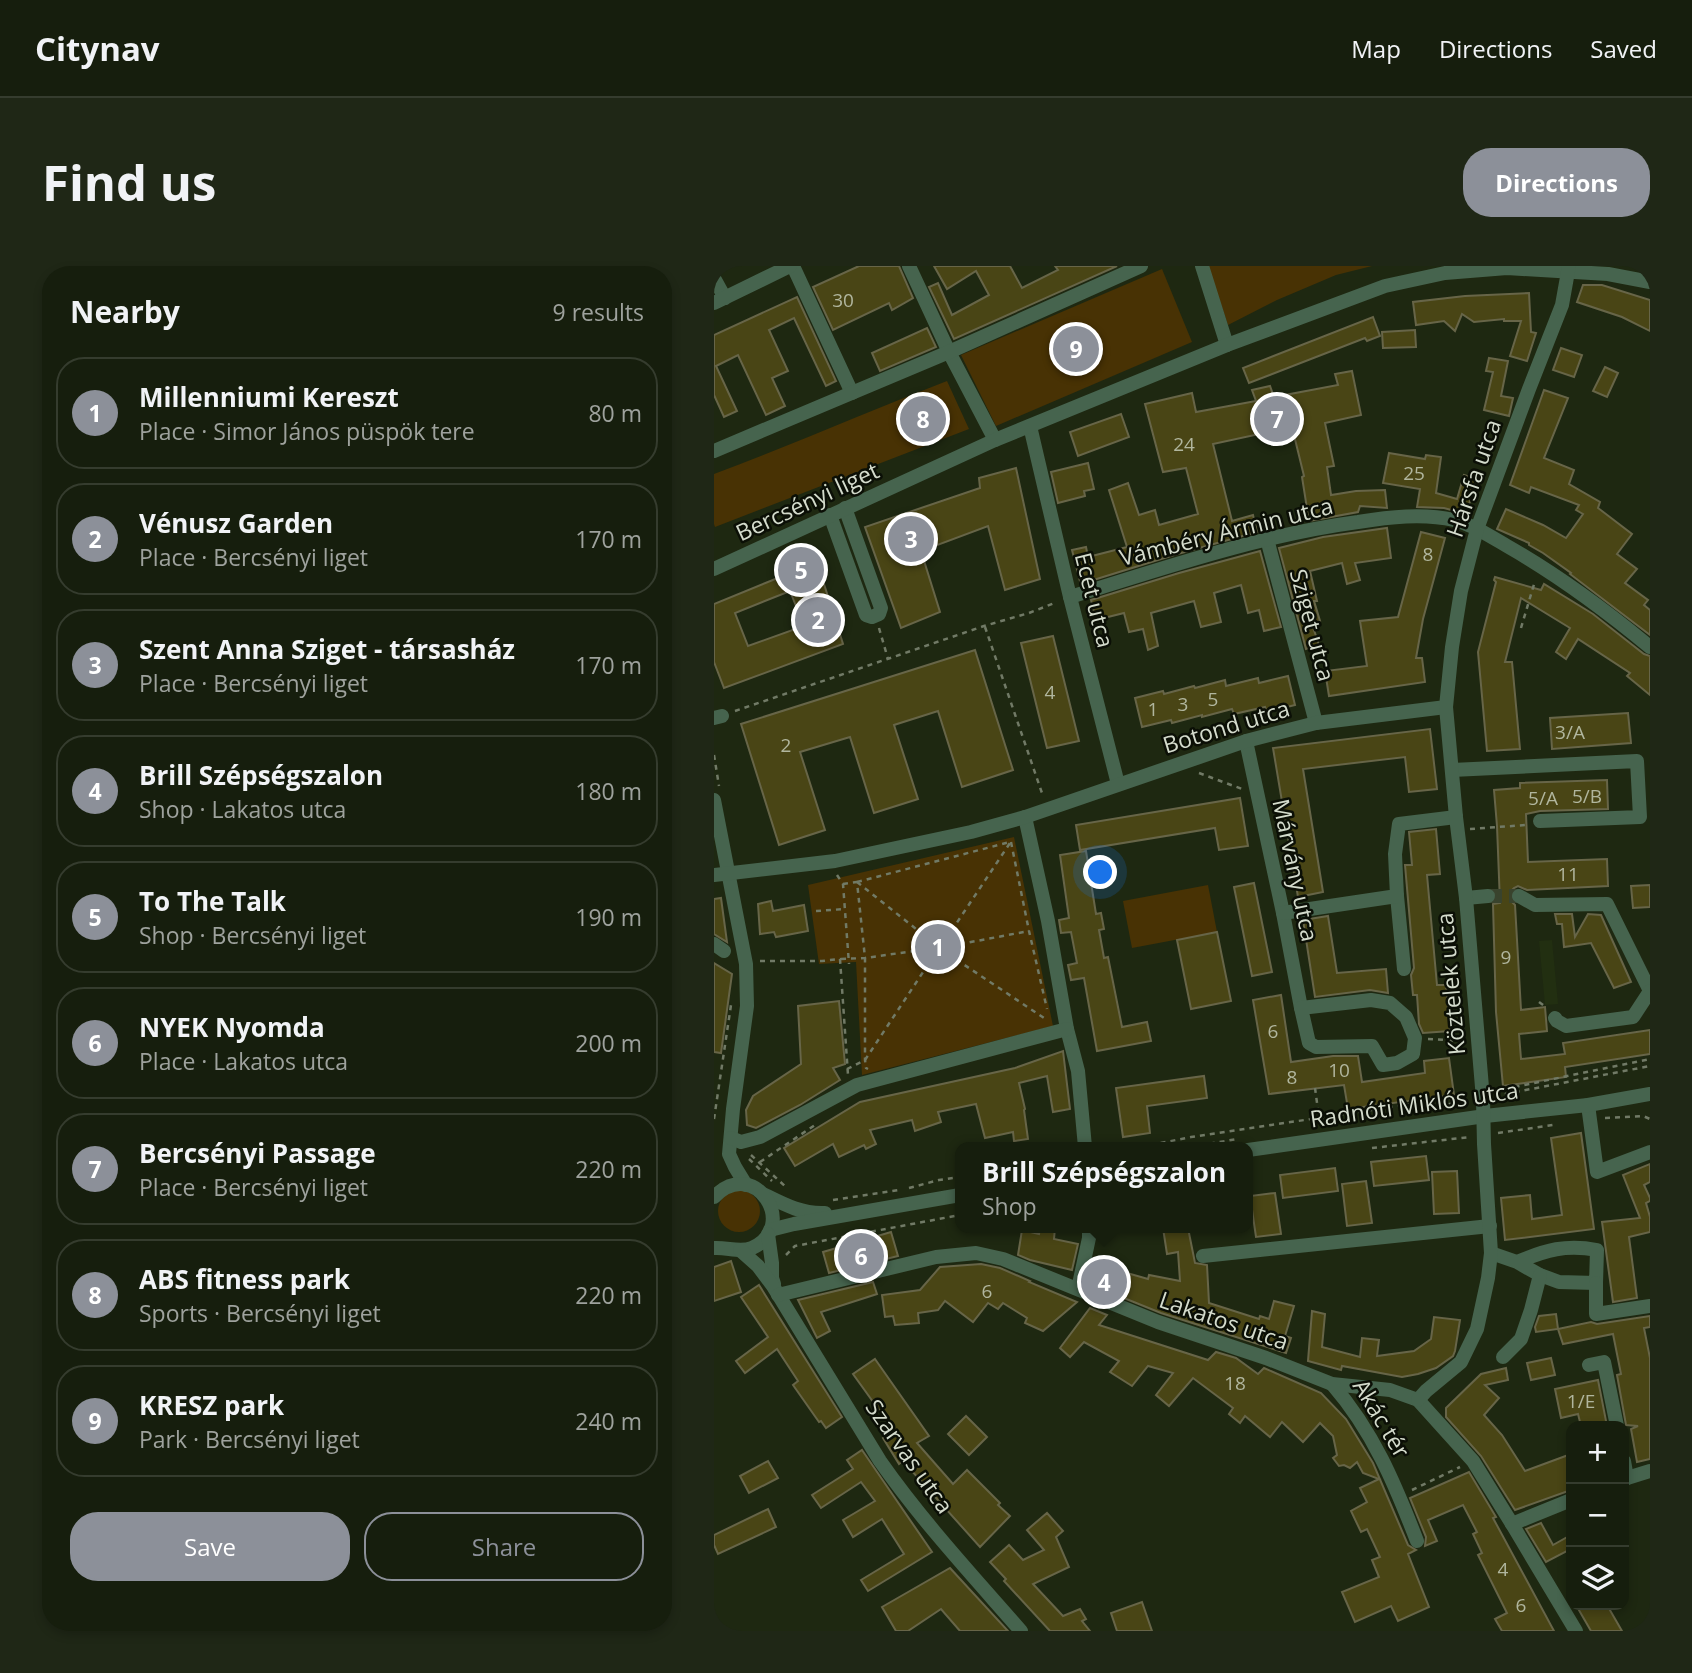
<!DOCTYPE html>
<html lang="en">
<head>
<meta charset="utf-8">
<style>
  body { margin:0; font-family:"Open Sans",sans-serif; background:#1f2716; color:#f1f3f6 }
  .controls { position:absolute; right:21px; bottom:21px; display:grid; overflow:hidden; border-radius:14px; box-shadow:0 4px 10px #0003 }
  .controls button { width:63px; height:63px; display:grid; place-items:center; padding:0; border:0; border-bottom:2px solid #353c2e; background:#161e0d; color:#f1f3f6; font:35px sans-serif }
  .you { position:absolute; left:387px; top:607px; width:24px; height:24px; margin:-18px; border:5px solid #fff; border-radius:50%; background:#1a73e8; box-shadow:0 0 0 10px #1a73e833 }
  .badge { display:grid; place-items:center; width:46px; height:46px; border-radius:50%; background:#8c9099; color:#fff; font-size:23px; font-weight:700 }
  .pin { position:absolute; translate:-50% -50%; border:4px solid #fff; box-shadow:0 2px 7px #0006 }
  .popup { position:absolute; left:241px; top:876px; width:298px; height:91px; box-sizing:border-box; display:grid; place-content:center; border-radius:14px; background:#161e0d; filter:drop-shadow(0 2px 5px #0005); font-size:23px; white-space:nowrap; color:#9ea29d }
  .popup b { font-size:26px; color:#f1f3f6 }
  .popup::after { content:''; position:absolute; left:50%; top:100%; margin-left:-14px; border:14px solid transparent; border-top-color:#161e0d }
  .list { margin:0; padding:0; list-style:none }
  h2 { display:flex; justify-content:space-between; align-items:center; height:91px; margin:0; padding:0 28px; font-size:30px }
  h2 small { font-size:23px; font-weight:400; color:#9ea29d }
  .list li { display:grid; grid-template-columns:46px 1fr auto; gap:21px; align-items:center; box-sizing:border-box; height:112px; margin:0 14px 14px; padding:0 14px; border:2px solid #353c2e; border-radius:28px }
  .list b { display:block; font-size:26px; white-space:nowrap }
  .list p { margin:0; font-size:23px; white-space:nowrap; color:#9ea29d }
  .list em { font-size:23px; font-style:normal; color:#9ea29d }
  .actions { display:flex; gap:14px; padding:21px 28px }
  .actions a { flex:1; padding:16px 0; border:2px solid #8c9099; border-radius:28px; text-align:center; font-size:24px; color:#8c9099 }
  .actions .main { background:#8c9099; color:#fff }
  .icon { flex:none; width:38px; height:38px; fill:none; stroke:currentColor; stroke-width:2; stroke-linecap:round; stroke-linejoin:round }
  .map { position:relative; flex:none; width:936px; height:1365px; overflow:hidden; border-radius:28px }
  header { display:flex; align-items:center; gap:42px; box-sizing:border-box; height:98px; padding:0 35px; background:#161e0d; border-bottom:2px solid #353c2e }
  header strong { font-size:33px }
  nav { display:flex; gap:38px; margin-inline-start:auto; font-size:24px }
  .intro { display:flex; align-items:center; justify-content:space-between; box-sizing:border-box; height:168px; padding:0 42px }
  h1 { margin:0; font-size:49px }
  .button { padding:18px 32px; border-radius:28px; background:#8c9099; color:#fff; font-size:24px; font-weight:700 }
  main { display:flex; gap:42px; padding:0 42px }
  aside { flex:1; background:#161e0d; border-radius:28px; box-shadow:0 4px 10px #0003 }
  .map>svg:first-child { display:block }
  .built { fill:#222f11 }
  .green { fill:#483204 }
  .building { fill:#494515; stroke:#676548; stroke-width:2; fill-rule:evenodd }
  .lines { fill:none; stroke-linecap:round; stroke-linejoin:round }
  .minor-tunnel { stroke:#39432d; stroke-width:14; stroke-dasharray:14 7; stroke-linecap:butt }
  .path { stroke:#717a66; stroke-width:2.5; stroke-dasharray:5 5; stroke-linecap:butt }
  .minor { stroke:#46644e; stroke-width:14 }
  .labels { text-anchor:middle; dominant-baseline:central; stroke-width:5; stroke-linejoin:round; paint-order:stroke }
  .number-label { font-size:19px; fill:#b1b69e }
  .street-label { font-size:23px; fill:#d4dbcc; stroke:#0b0f06 }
</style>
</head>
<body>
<header>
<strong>Citynav</strong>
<nav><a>Map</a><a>Directions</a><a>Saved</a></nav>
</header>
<div class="intro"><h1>Find us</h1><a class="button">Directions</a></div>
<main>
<aside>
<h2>Nearby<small>9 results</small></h2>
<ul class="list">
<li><span class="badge">1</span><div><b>Millenniumi Kereszt</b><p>Place · Simor János püspök tere</p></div><em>80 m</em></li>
<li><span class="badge">2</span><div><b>Vénusz Garden</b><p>Place · Bercsényi liget</p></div><em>170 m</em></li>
<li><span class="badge">3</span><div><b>Szent Anna Sziget - társasház</b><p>Place · Bercsényi liget</p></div><em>170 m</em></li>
<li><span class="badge">4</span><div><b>Brill Szépségszalon</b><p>Shop · Lakatos utca</p></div><em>180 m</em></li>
<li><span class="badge">5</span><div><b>To The Talk</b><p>Shop · Bercsényi liget</p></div><em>190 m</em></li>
<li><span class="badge">6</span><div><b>NYEK Nyomda</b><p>Place · Lakatos utca</p></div><em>200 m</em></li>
<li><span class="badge">7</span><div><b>Bercsényi Passage</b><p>Place · Bercsényi liget</p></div><em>220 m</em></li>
<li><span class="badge">8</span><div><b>ABS fitness park</b><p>Sports · Bercsényi liget</p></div><em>220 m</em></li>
<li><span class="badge">9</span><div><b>KRESZ park</b><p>Park · Bercsényi liget</p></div><em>240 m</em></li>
</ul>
<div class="actions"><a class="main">Save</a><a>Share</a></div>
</aside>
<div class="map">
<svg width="936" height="1365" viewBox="0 0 936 1365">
  <rect width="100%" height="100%" fill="#1e2811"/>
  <!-- built -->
  <path class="built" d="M838,674L844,738L831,739L825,675Z"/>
  <!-- green -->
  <g class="green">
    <path d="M494,0H658L622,9L563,34L514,59Z"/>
    <path d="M448,3L478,76L282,160L247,89Z"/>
    <path d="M233,115L255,163L1,261L0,258V208C78,179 155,145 233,115Z"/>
    <path d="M300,571L339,760L148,809L142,696L105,698L94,619Z"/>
    <path d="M494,619L503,666L418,682L409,635Z"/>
    <circle cx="25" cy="945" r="21"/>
  </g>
  <!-- building -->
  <g class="building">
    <path d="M145,0H185L199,32L178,44L175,37L119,64L99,21Z"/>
    <path d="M220,0H296L308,22L344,4L341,0H403L240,73L215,21L224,17L238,49L275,29L262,5L233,23Z"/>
    <path d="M869,19H888L936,34V65L908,51L863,36Z"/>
    <path d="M815,27L817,66L822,67L813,95L796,90L807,55H790V53L760,56L748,48L741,65L730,55L702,59L699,36L751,30Z"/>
    <path d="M83,31L122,115L112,120L80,52L55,64L74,105L58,112L71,140L52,149L24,89L2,100L23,145L10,151L0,129V69Z"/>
    <path d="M659,51L666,70L653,75L651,72L535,117L529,102Z"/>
    <path d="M213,62L222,81L166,105L158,87Z"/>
    <path d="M701,64L702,81L669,82L668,66Z"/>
    <path d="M847,82L868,89L860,111L839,104Z"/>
    <path d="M775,92L794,95L787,130L799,132L795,150L770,144L779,106L772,105Z"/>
    <path d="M891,101L904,107L893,131L879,125Z"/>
    <path d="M638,105L647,149L611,157L620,200L613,201L617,229L642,225L671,224L673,242L646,240L644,246L595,255L588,211L590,210L578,161L499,178L518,255L539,249L543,266L460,289L373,316L372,314L366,315L358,284L372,281L374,291L413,281L395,224L414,217L425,249L441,244L445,259L484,248L472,202L449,206L431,138L478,127L482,146L542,135L538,124L556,120L560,131L624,119L621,108Z"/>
    <path d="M830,124L854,132L830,192L860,204L855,218L886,236L884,242L918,268L903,288L923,303L911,317L934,334L930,339L936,344V369L856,308L857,307L829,287L815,279V277L783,263L792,243L829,259L852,272L869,248L862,244L865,239L817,221L815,227L796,219Z"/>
    <path d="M407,148L415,171L364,190L356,166Z"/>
    <path d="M675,187L711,193L712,189L727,191L722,227L743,233L750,209L763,213L752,248L730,242L703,241L706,223L669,217Z"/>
    <path d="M374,197L380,223L370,225L371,230L344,237L337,206Z"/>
    <path d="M302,202L326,313L291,324L274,260L207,285L226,346L187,362L151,261L266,222L265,212Z"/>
    <path d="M673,262L677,292L641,297L646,314L633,318L628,297L596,305L603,335H600L606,355L598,358L605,379L592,383L565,282L609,271Z"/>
    <path d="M707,266L731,272L709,353L702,392H708L711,416L615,430L611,405L653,400L646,355L684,351Z"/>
    <path d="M546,285L567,361L550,365L545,344L534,347L527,319L500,327L507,356L487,361L480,335L437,347L444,380L434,384L429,363L415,366L410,347L382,354L377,334L465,307Z"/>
    <path d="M103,296L129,378L10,422L0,396V338ZM76,325L90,360L34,380L21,347Z"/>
    <path d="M781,311L827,324L830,318L879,348L930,388L936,390V429L913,410L916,407L864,373L852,393L842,386L856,362L807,332L791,396H798L806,483L773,485L764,386L782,316L780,314Z"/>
    <path d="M339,370L365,475L333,482L307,377Z"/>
    <path d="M261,384L299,504L248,521L224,445L180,459L204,533L160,547L136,471L86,486L111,564L65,579L27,458Z"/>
    <path d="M574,410L581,439L553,446L551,441L520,448L518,443L488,451V449L458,457L457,454L428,461L421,432L449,425L450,428L480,420L481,422L511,414L512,420L544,412L545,417Z"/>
    <path d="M914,447L917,477L838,483L836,452Z"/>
    <path d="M716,463L723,523L695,526L691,491L589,503L609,626L584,631L559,482Z"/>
    <path d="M893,514L894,543L826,545L812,548L814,596L893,593L894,620L813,624L804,620L800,622L796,626V634L801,639L807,744L831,741L833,765L805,768L807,793L851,788L849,777L936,764V788L851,801L852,811L789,820L782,746L779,638L786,637L783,560L780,524L806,522V517Z"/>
    <path d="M526,532L534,580L505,584L501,562L366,584L362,559Z"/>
    <path d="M722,563L726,608L713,609L723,719H732L736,765L709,767L705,758L703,729H699L697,709L700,702L691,599H698L695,566Z"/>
    <path d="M372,585L382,648L387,647L390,663L385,664L390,692L394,691L408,761L433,756L437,775L383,785L370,712L357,714L354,699L363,697L357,666L347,667L345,654L355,652L346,589Z"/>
    <path d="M540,617L558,706L538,710L520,621Z"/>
    <path d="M936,619V641L919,642L917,620Z"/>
    <path d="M7,632L13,676L0,668V633Z"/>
    <path d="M57,635L59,645L90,639L94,665L62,671L60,666L46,668L44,638Z"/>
    <path d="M841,648H858L861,671L874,648L887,649L917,716L900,722L877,677L850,681L848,658H843Z"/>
    <path d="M614,650L623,707L672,703L674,727L656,724L601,731L589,654Z"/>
    <path d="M503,666L517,735L477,743L463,674Z"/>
    <path d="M0,697L18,708L7,787L0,786Z"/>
    <path d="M567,729L577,796L619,790H644L648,816L711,807L710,795L735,792L740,829L634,843L630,819L555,828L539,734Z"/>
    <path d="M125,735L131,798L119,802L126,814L86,839L42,862L33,859L32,844L39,830L87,798L84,740Z"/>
    <path d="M349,785L356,843L339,846L333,810L305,817L311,843L310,844L314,873L300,875L299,866L271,872L262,838L224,846L227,856L201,865L198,854L156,864L162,878L152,883L150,879L125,891L119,878L81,900L70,882L146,836L301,802Z"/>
    <path d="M490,810L493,832L433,840L436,867L409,871L402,822Z"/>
    <path d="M867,867L880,963L791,974L787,932L816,929L818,953L848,949L837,872Z"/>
    <path d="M712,890L715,914L660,920L657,896Z"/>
    <path d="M936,898V916L930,919L936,932V935L932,937L936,951V966L915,971L923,1032L899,1036L888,956L926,952L909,909Z"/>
    <path d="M621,902L624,925L569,932L566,909Z"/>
    <path d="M743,905L745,947L720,948L718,906Z"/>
    <path d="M652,915L658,957L633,960L628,918Z"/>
    <path d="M561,927L567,968L542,971L536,930Z"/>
    <path d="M326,962H341L340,973L364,978L358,1004L316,994L304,989L308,964L325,968Z"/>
    <path d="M449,962H474L481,997L493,999L495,1037L545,1053L546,1050L555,1053L560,1035L580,1040L571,1070L577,1072L572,1087L447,1047L390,1024L399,1011L385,999L434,1013L435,1009L466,1015L464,986L453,988Z"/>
    <path d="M177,966L184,990L115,1007L109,986Z"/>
    <path d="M17,995L27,1026L0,1035V1001Z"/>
    <path d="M267,998L286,1002L316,1015L315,1016L363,1036L329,1065L311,1057L313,1052L289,1037L284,1043L274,1037L259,1056L231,1035L224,1044L204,1047L205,1057L181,1059L179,1050L171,1051L168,1029L206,1024L226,1001Z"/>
    <path d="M159,1016L163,1028L107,1046L116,1065L103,1072L84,1034Z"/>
    <path d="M45,1019L128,1151L112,1162L107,1155L105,1156L79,1119L84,1115L63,1083L31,1107L22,1095L54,1071L27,1031Z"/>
    <path d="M376,1042L393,1049L385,1059L494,1094L502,1086L522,1092L544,1108L550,1102L607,1127L632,1153L659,1197L694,1279L702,1284L694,1288L715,1341L684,1355L677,1340L641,1356L628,1326L665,1311L658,1294L666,1291L653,1263L647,1266L637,1245L653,1236L646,1222L665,1213L649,1207L643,1196L636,1202L630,1199L625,1200L619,1192L623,1189L619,1170L606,1157L589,1176L568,1156L556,1171L531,1150L526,1157L515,1148L519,1142L479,1112L455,1140L442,1129L459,1107L434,1100L418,1120L396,1106L405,1095L370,1076L356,1091L346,1082Z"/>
    <path d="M598,1045L611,1048L608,1081L646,1091L648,1072L665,1074L663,1090L700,1085L717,1073L720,1051L746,1054L741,1085L739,1090L722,1102L704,1108L688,1111L628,1100L627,1104L594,1095Z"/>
    <path d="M842,1048L844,1063L822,1066L821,1061L825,1050Z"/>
    <path d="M936,1050V1061L930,1062L936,1092V1193L923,1196L917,1163L924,1160L912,1159L903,1109L907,1108L899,1068L849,1078L844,1063L877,1056L883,1058Z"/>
    <path d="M837,1092L841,1109L817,1114L813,1097Z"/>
    <path d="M161,1093L215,1170L203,1177L239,1218L253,1204L286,1237L284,1239L296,1250L266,1281L189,1195L185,1198L169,1172L180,1165L139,1108Z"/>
    <path d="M792,1102L794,1114L771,1119L785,1132L770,1149L788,1169L811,1205L857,1188V1224L801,1244L767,1190L732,1151V1142L767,1108Z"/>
    <path d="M884,1114L893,1160H867L864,1148L847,1152L841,1123Z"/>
    <path d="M252,1150L273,1171L255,1189L234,1168Z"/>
    <path d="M148,1184L218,1286L154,1325L147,1314L190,1288L168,1253L139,1271L129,1254L161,1235L147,1216L107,1242L98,1229L139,1203L133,1194Z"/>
    <path d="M54,1195L64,1212L35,1227L26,1210Z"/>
    <path d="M755,1206L782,1251L779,1252L840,1365H788L781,1353L793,1347L764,1289L768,1287L759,1268L763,1266L749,1239L714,1254L723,1275L711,1280L712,1271L696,1232Z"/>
    <path d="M54,1243L62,1261L4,1288L0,1279V1269Z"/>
    <path d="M333,1247L349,1265L342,1271L355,1301L319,1318L349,1350L366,1343L372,1353L368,1355L376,1365H336L290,1315L292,1313L276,1296L295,1279L309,1294L330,1284L313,1264Z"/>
    <path d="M827,1257L839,1279L857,1269V1283L832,1296L812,1263Z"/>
    <path d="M236,1302L294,1365H246L227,1343L194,1365H182L168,1341Z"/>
    <path d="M428,1336L438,1365H403L397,1347Z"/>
    <path d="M862,1339H893L908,1365H877Z"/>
  </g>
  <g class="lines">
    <!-- minor-tunnel -->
    <path class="minor-tunnel" d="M774,630H805"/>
    <!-- path -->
    <g class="path">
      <path d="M271,361L329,530"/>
      <path d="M165,362L174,393"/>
      <path d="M807,362L821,315"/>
      <path d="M21,445L270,360L315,347L343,336"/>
      <path d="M0,489L5,520"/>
      <path d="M485,507L528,523"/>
      <path d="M756,563L812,559"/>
      <path d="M297,576L315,665L333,743"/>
      <path d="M123,609L129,618L135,698"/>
      <path d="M143,616L296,576"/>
      <path d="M143,616L216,674"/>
      <path d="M129,618L143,616L151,692V794L152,802L154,803"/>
      <path d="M102,645L131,643"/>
      <circle cx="225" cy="682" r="11"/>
      <path d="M232,673L296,577"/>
      <path d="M236,680L315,665"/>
      <path d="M234,688L333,754"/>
      <path d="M127,693L151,692L214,683"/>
      <path d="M46,695H108L126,693L134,809"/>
      <path d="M825,736L832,741"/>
      <path d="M714,773L750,775"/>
      <path d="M133,803L151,794L219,691"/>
      <path d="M601,822L606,859"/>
      <path d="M781,825L936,793"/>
      <path d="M781,830L936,800"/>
      <path d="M685,846L754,835"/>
      <path d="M891,852L929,850L936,853"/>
      <path d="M0,853L17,739"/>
      <path d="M784,867L839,859"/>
      <path d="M427,881L477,871L751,830"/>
      <path d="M476,881L523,873"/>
      <path d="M658,882L756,871"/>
      <path d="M37,889L73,922"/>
      <path d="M35,893L58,915"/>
      <path d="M46,896L101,859"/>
      <path d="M195,922L225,914L246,911"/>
      <path d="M119,934L185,924"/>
      <path d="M72,989L81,980L246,949"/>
      <path d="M698,1224L746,1201"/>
    </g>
    <!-- minor -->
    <g class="minor">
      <path d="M79,0L138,127"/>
      <path d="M195,0L235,86L281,174"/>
      <path d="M488,0L513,79"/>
      <path d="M0,12L11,32"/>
      <path d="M0,37L76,0"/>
      <path d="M316,160L356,331L404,518"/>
      <path d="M0,185L235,86L427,0"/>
      <path d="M116,249L152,349L158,351L165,348L167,342L131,242"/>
      <path d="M553,273L602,457"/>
      <path d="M0,303L281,174L513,79L671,20L731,7L793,2L894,8L936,16"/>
      <path d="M356,331C450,302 546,269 644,256C675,251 709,247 740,254C759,259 776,270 793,280C844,309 890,343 936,381"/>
      <path d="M0,452L8,450"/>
      <path d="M532,475L569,647L587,742"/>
      <path d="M738,504L923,495L926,551L826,555"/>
      <path d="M0,534L32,698L33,740L19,843L15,888L21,901L32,919"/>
      <path d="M311,551L334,655L353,763L364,805L371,881"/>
      <path d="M0,609L121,595L257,566L311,551L532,475L602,457L732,441"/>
      <path d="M683,630L690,703"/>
      <path d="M805,630L821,639L893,638L936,725"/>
      <path d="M752,632L774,630"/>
      <path d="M569,647L683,630L681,588L685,558L742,551"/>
      <path d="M0,678L10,685"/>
      <path d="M657,734L676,737L692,751L701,772L699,788L683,797L669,799L658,780L602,781L595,777L587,742Z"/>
      <path d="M841,752L843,755L852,760L919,751L936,725"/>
      <path d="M874,839L883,906L936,886"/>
      <path d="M17,872L27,876L46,871L143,819L353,763"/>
      <path d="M534,884L771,850L874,839L936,828"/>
      <path d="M51,929C71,939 88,948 111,947"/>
      <path d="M0,931C41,889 86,961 38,982C26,987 13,981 0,982"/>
      <path d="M56,964L80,958L246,929"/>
      <path d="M54,968L58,997V1012L60,1018"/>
      <path d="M26,984L44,1000L59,1020L166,1195C208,1255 259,1310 307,1365"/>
      <path d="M777,987L803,996C832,984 852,978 883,984L882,1017L845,1016L826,1009L803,996"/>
      <path d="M489,990L776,960"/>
      <path d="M882,1017V1048L936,1040"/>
      <path d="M364,1023L375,972V962"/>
      <path d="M64,1029L222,991L262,987L289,993L444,1056L552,1092L618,1118L676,1124L704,1134L759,1195L798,1258"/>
      <path d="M789,1091L807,1073L817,1044L826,1009"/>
      <path d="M875,1099L890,1096L903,1160"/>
      <path d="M618,1118C659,1165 681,1218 703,1275"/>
      <path d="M704,1134L712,1125L747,1096L763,1063L774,1012L777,987L770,878L769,833L752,632L742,551L732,441L738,381L747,325L763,263L815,123L848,39L855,0"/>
      <path d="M910,1195L913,1212"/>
      <path d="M910,1213L936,1205"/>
      <path d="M857,1234L798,1258L862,1365"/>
    </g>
  </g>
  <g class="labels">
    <!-- number labels -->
    <g class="number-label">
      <text x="129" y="34">30</text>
      <text x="470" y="178">24</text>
      <text x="700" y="207">25</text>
      <text x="714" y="288">8</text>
      <text x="336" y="426">4</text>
      <text x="499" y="433">5</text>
      <text x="469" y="438">3</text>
      <text x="439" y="443">1</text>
      <text x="856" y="466">3/A</text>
      <text x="72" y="479">2</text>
      <text x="873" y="530">5/B</text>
      <text x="829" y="532">5/A</text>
      <text x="854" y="608">11</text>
      <text x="792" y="691">9</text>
      <text x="559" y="765">6</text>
      <text x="625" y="804">10</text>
      <text x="578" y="811">8</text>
      <text x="273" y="1025">6</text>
      <text x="521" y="1117">18</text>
      <text x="867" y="1135">1/E</text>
      <text x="789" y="1303">4</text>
      <text x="807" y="1339">6</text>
    </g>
    <!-- street labels -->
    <g class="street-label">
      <text transform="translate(759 212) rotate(-71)">Hársfa utca</text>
      <text transform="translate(93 235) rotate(-25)">Bercsényi liget</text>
      <text transform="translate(512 265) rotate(-14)">Vámbéry Ármin utca</text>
      <text transform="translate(381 334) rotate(76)">Ecet utca</text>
      <text transform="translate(599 359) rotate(75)">Sziget utca</text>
      <text transform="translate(512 460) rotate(-17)">Botond utca</text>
      <text transform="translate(582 604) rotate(78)">Márvány utca</text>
      <text transform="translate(736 718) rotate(-95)">Köztelek utca</text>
      <text transform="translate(700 838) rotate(-8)">Radnóti Miklós utca</text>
      <text transform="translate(510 1054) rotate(19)">Lakatos utca</text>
      <text transform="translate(668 1152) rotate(59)">Akác tér</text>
      <text transform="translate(196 1190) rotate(55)">Szarvas utca</text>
    </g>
  </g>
</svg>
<div class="controls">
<button>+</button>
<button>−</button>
<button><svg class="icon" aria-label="layers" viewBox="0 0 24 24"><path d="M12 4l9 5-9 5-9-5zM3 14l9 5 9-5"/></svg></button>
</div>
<div class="you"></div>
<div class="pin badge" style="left:224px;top:681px">1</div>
<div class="pin badge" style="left:104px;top:354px">2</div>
<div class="pin badge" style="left:197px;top:273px">3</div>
<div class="pin badge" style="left:390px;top:1016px">4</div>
<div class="popup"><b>Brill Szépségszalon</b>Shop</div>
<div class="pin badge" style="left:87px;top:304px">5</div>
<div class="pin badge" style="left:147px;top:990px">6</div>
<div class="pin badge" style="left:563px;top:153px">7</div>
<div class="pin badge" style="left:209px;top:153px">8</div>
<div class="pin badge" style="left:362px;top:83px">9</div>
</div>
</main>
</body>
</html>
